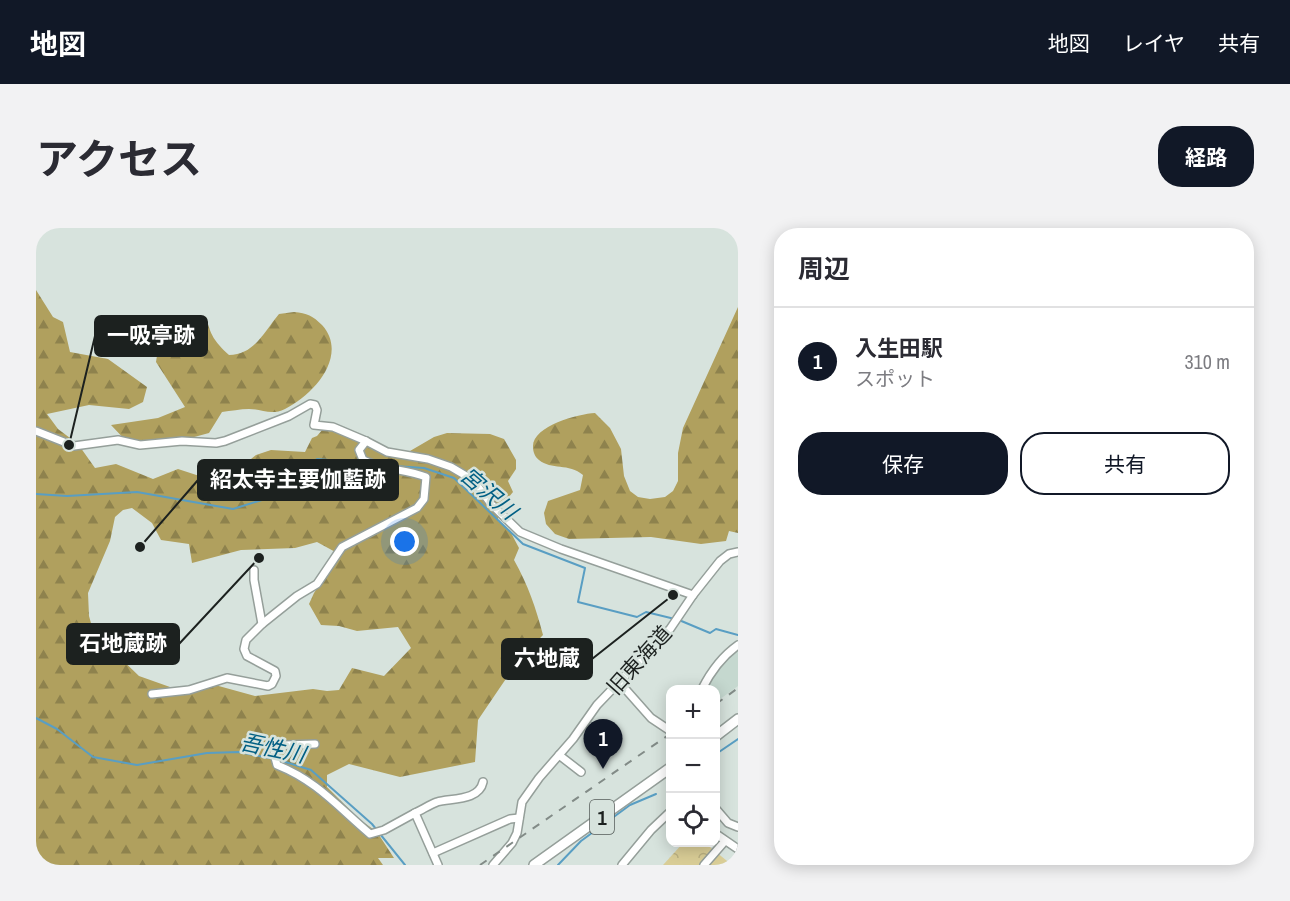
<!DOCTYPE html>
<html lang="ja">
<head>
<meta charset="utf-8">
<style>
  body { margin:0; font-family:"Archivo Narrow","Noto Sans JP",sans-serif; background:#f2f2f3; color:#2b2b33 }
  .controls { position:absolute; right:18px; bottom:18px; display:grid; overflow:hidden; border-radius:12px; box-shadow:0 3px 15px #0003 }
  .controls button { width:54px; height:54px; display:grid; place-items:center; padding:0; border:0; border-bottom:2px solid #e1e1e2; background:#fff; color:#2b2b33; font:30px sans-serif }
  .you { position:absolute; left:369px; top:314px; width:21px; height:21px; margin:-15px; border:4px solid #fff; border-radius:50%; background:#1a73e8; box-shadow:0 0 0 9px #1a73e833 }
  .badge { display:grid; place-items:center; width:39px; height:39px; border-radius:50%; background:#111827; color:#fff; font-size:20px; font-weight:700 }
  .pin { position:absolute; translate:-50% -50px; filter:drop-shadow(0 2px 3px #0008) }
  .pin::after { content:''; position:absolute; top:32px; width:21px; height:18px; background:inherit; clip-path:polygon(0 0,100% 0,50% 100%) }
  .list { margin:0; padding:0; list-style:none }
  h2 { display:flex; justify-content:space-between; align-items:center; height:78px; margin:0; padding:0 24px; font-size:26px }
  h2 small { font-size:20px; font-weight:400; color:#7c7c81 }
  .list li { display:grid; grid-template-columns:39px 1fr auto; gap:18px; align-items:center; box-sizing:border-box; height:108px; padding:0 24px; border-top:2px solid #e1e1e2 }
  .list b { display:block; font-size:22px; white-space:nowrap }
  .list p { margin:0; font-size:20px; white-space:nowrap; color:#7c7c81 }
  .list em { font-size:20px; font-style:normal; color:#7c7c81 }
  .actions { display:flex; gap:12px; padding:18px 24px }
  .actions a { flex:1; padding:14px 0; border:2px solid #111827; border-radius:24px; text-align:center; font-size:21px; color:#111827 }
  .actions .main { background:#111827; color:#fff }
  .icon { flex:none; width:33px; height:33px; fill:none; stroke:currentColor; stroke-width:2; stroke-linecap:round; stroke-linejoin:round }
  .map { position:relative; flex:none; width:702px; height:637px; overflow:hidden; border-radius:24px }
  header { display:flex; align-items:center; gap:36px; box-sizing:border-box; height:84px; padding:0 30px; background:#111827; color:#fff }
  header strong { font-size:28px }
  nav { display:flex; gap:33px; margin-inline-start:auto; font-size:21px }
  .intro { display:flex; align-items:center; justify-content:space-between; box-sizing:border-box; height:144px; padding:0 36px }
  h1 { margin:0; font-size:42px }
  .button { padding:15px 27px; border-radius:24px; background:#111827; color:#fff; font-size:21px; font-weight:700 }
  main { display:flex; gap:36px; padding:0 36px }
  aside { flex:1; background:#fff; border-radius:24px; box-shadow:0 3px 15px #0003 }
  .map>svg:first-child { display:block }
  .built { fill:#c5d8cf }
  .forest { fill:url(#forest-firs); fill-rule:evenodd }
  .park { fill:url(#park-crowns) }
  .lines { fill:none; stroke-linecap:round; stroke-linejoin:round }
  .stream { stroke:#599ec3; stroke-width:2 }
  .minor-casing { stroke:#959f9a; stroke-width:10 }
  .highway-casing { stroke:#959f9a; stroke-width:12 }
  .minor { stroke:#fff; stroke-width:7 }
  .highway { stroke:#fff; stroke-width:9 }
  .rail { stroke:#828b87; stroke-width:2; stroke-dasharray:8 8; stroke-linecap:butt }
  .labels { text-anchor:middle; dominant-baseline:central; stroke-width:5; stroke-linejoin:round; paint-order:stroke }
  .shield { fill:#d7e3dd; stroke:#545b58; stroke-width:1.5 }
  .shield-label { font-size:20px; font-weight:bold; fill:#1c211f }
  .street-label { font-size:21px; fill:#1c211f; stroke:#d7e3dd }
  .water-label { font-size:22px; font-style:italic; fill:#015f84; stroke:#d7e3dd }
  .leader { fill:none; stroke:#1c211f; stroke-width:2 }
  .callout-dot { fill:#1c211f; stroke:#d7e3dd; stroke-width:2 }
  .callout { fill:#1c211f; stroke:#1c211f; stroke-width:2 }
  .callout-label { font-size:22px; text-anchor:middle; font-weight:bold; fill:#fff }
</style>
</head>
<body>
<header>
<strong>地図</strong>
<nav><a>地図</a><a>レイヤ</a><a>共有</a></nav>
</header>
<div class="intro"><h1>アクセス</h1><a class="button">経路</a></div>
<main>
<div class="map">
<svg width="702" height="637" viewBox="0 0 702 637">
  <defs>
    <pattern id="forest-firs" width="22" height="20" patternUnits="userSpaceOnUse" patternTransform="scale(1.5)"><rect width="22" height="20" fill="#b0a05e"/><path d="M5 1l3.5 6h-7zM16 11l3.5 6h-7z" fill="#8e824d"/></pattern>
    <pattern id="park-crowns" width="20" height="18" patternUnits="userSpaceOnUse" patternTransform="scale(1.5)"><rect width="20" height="18" fill="#d9cd96"/><path d="M2 6a3 3 0 1 1 6 0M12 15a3 3 0 1 1 6 0" fill="none" stroke="#bab081"/></pattern>
  </defs>
  <rect width="100%" height="100%" fill="#d7e3dd"/>
  <!-- built -->
  <path class="built" d="M702,420V458L680,474V461H668L689,428Z"/>
  <!-- forest -->
  <g class="forest">
    <path d="M0,62L17,89L27,94L34,124L72,131L111,159L107,174L93,181L53,177L11,186L22,201L42,216L59,240L80,236L117,251L142,241L185,255L220,227L235,222L269,224L276,210L281,208L287,201L301,204L353,227L374,223L398,209L411,205L454,206L468,211L480,232V241L472,253L477,264L462,282V293L474,303L483,320L478,332C492,357 500,380 507,407L482,433L442,492L439,534L364,549L313,536L291,547V559L323,591L341,604L358,630H342L347,637H0ZM96,280L116,295L125,312L153,316L156,335L205,322L259,320L281,314L303,326L278,365L273,376L285,397L303,398L321,403L362,399L375,420L348,448L316,440L303,462L291,463L277,461L219,468L179,457L152,461L134,459L103,448L74,420L60,413L53,388L52,365L74,313L79,289L87,282Z"/>
    <path d="M702,79V305L693,303L690,313L665,316L615,309L533,311L519,306L510,296L508,285L512,273L544,262L547,247C533,235 515,242 503,232C499,229 497,224 497,219C496,198 542,186 559,185L574,200L585,221L588,248L594,263L602,269L614,271L629,269L637,263L642,253V225L647,200Z"/>
    <path d="M258,84C271,85 277,88 286,97C313,127 278,167 249,181C235,188 226,181 213,181C204,181 195,183 186,184L173,205L136,215L93,216L75,197L122,190L149,179L120,134C125,105 136,82 170,89C175,108 178,113 193,127C218,127 228,104 243,86Z"/>
  </g>
  <!-- park -->
  <path class="park" d="M648,614L669,615L696,637H627Z"/>
  <g class="lines">
    <!-- stream -->
    <g class="stream">
      <path d="M358,238L388,240L418,250L487,316L549,340L542,374L601,389L610,384L643,392L674,405L680,401L702,407"/>
      <path d="M0,266L31,268L101,264L197,281L229,271L256,248L281,231L328,235"/>
      <path d="M0,490L21,501L57,529L101,537L171,525L203,524L238,531"/>
      <path d="M680,526L702,511"/>
      <path d="M243,532L275,542L336,596L369,637"/>
      <path d="M522,637L545,613L594,577L620,566"/>
    </g>
    <defs>
      <g id="minor">
        <path d="M0,203L38,218L82,212L104,217L146,213L180,215L189,213L253,188L274,176L279,177L281,182L278,197L297,199L330,213L351,224L392,231L415,239L437,252L455,276L484,304L525,321L657,367"/>
        <path d="M218,342V352L226,396"/>
        <path d="M584,455L615,490L633,502"/>
        <path d="M666,461C675,443 685,429 702,417"/>
        <path d="M116,466L153,462L191,450L232,458L236,456L240,448L239,443L211,428L208,421L210,412L226,396L261,368L281,356L306,319L381,280L388,271L390,249C369,241 347,242 327,232L323,222L330,213"/>
        <path d="M279,516L249,517L241,520L238,526L241,537C281,553 302,579 334,606L348,602L379,585L402,637"/>
        <path d="M523,527L545,544"/>
        <path d="M680,581L692,595L702,599"/>
        <path d="M379,585C386,582 393,577 401,574C415,570 443,573 447,554"/>
        <path d="M680,606L702,621"/>
        <path d="M397,625L474,591L483,590"/>
        <path d="M457,637L476,615L481,605L486,574L503,550L537,511L561,477L634,401L657,367L684,333L693,326L702,324"/>
        <path d="M586,637L615,602L634,584"/>
        <path d="M668,637L689,613"/>
      </g>
      <g id="highway">
        <path d="M680,508L702,491"/>
        <path d="M498,637L634,540"/>
      </g>
    </defs>
    <!-- minor casing -->
    <use href="#minor" class="minor-casing"/>
    <!-- highway casing -->
    <use href="#highway" class="highway-casing"/>
    <!-- minor -->
    <use href="#minor" class="minor"/>
    <!-- highway -->
    <use href="#highway" class="highway"/>
    <!-- rail -->
    <g class="rail">
      <path d="M680,476L702,460"/>
      <path d="M444,637L634,506"/>
    </g>
  </g>
  <g class="labels">
    <!-- shield labels -->
    <rect class="shield" x="554" y="572" width="24" height="34" rx="4.5"/>
    <g class="shield-label">
      <text x="566" y="589">1</text>
    </g>
    <!-- street labels -->
    <g class="street-label">
      <text transform="translate(603 432) rotate(-48)">旧東海道</text>
    </g>
    <!-- water labels -->
    <g class="water-label">
      <text transform="translate(453 265) rotate(41)">宮沢川</text>
      <text transform="translate(237 520) rotate(12)">吾性川</text>
    </g>
  </g>
  <!-- callouts -->
  <path class="leader" d="M33 217L59 108M104 319L162 252M223 330L143 416M637 367L556 431"/>
  <g class="callout-dot">
    <circle cx="33" cy="217" r="6"/>
    <circle cx="104" cy="319" r="6"/>
    <circle cx="223" cy="330" r="6"/>
    <circle cx="637" cy="367" r="6"/>
  </g>
  <g class="callout">
    <rect x="59" y="88" width="112" height="40" rx="6"/>
    <rect x="162" y="232" width="200" height="40" rx="6"/>
    <rect x="31" y="396" width="112" height="40" rx="6"/>
    <rect x="466" y="411" width="90" height="40" rx="6"/>
  </g>
  <g class="callout-label">
    <text x="115" y="115">一吸亭跡</text>
    <text x="262" y="259">紹太寺主要伽藍跡</text>
    <text x="87" y="423">石地蔵跡</text>
    <text x="511" y="438">六地蔵</text>
  </g>
</svg>
<div class="controls">
<button>+</button>
<button>−</button>
<button><svg class="icon" aria-label="locate" viewBox="0 0 24 24"><circle cx="12" cy="12" r="6"/><path d="M12 2v4M12 18v4M2 12h4M18 12h4"/></svg></button>
</div>
<div class="you"></div>
<div class="pin badge" style="left:567px;top:541px">1</div>
</div>
<aside>
<h2>周辺<small></small></h2>
<ul class="list">
<li><span class="badge">1</span><div><b>入生田駅</b><p>スポット</p></div><em>310 m</em></li>
</ul>
<div class="actions"><a class="main">保存</a><a>共有</a></div>
</aside>
</main>
</body>
</html>
